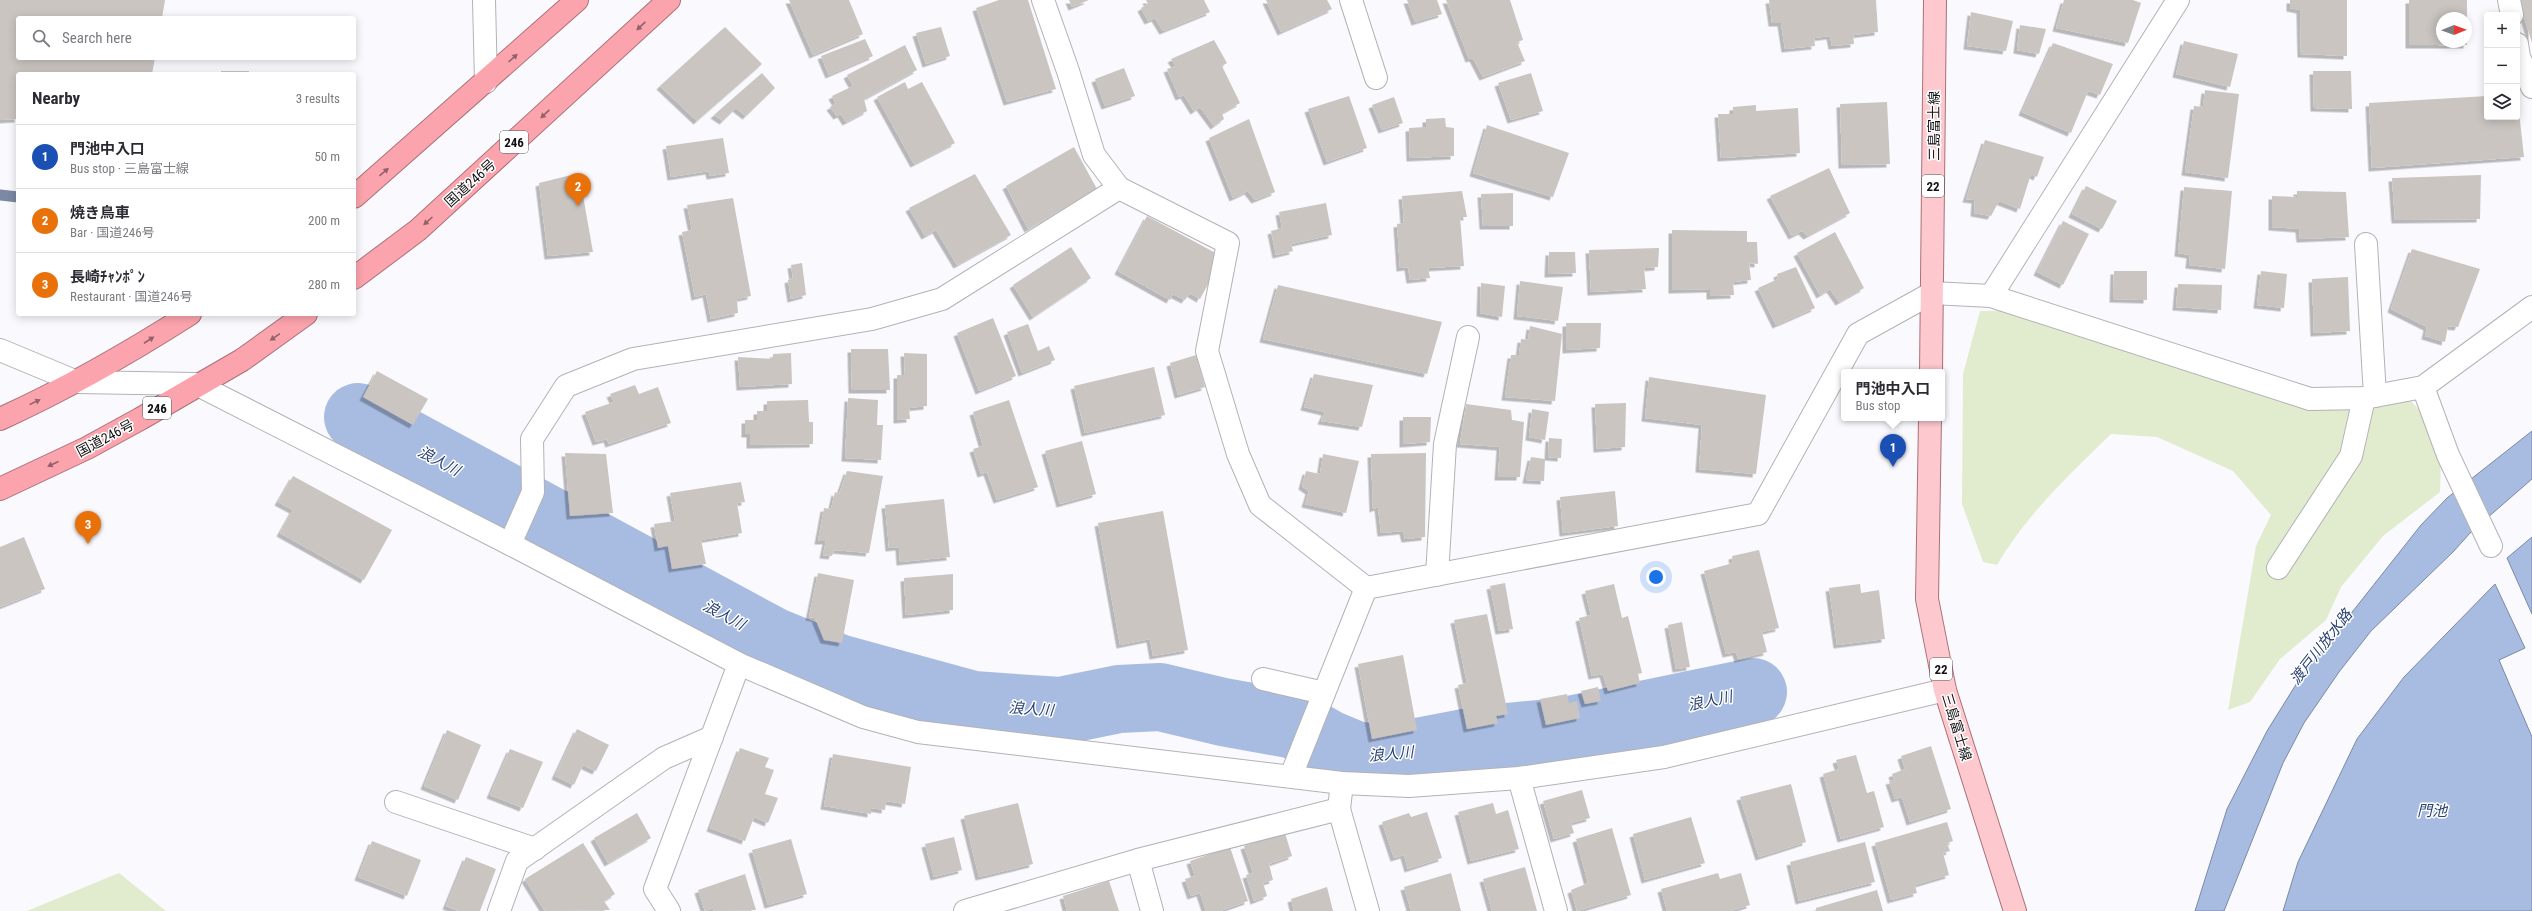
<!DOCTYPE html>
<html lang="en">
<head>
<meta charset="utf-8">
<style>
  body { margin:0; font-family:"Roboto Condensed","Noto Sans JP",sans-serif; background:#f2f2f3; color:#2b2b33 }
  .controls { position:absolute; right:12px; top:12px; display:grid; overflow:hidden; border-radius:4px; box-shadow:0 2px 10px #0003 }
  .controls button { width:36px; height:36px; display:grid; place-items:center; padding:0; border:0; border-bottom:1px solid #e1e1e2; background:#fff; color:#2b2b33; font:20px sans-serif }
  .compass { position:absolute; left:2436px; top:12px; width:36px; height:36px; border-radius:50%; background:#fff; box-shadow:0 2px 10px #0003; rotate:89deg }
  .you { position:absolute; left:1656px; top:577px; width:14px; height:14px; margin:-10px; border:3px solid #fff; border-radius:50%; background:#1a73e8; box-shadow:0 0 0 6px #1a73e833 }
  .badge { display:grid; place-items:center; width:26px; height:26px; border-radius:50%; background:#ea580c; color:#fff; font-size:13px; font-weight:700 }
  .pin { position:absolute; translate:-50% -33px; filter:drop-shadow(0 1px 2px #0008) }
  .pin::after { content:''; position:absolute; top:21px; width:14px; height:12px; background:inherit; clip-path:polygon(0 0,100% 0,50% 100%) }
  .popup { position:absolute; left:1841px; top:369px; width:104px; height:52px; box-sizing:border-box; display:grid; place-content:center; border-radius:4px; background:#fff; filter:drop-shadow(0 1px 3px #0005); font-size:13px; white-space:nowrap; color:#7c7c81 }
  .popup b { font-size:15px; color:#2b2b33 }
  .popup::after { content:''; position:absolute; left:50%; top:100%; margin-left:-8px; border:8px solid transparent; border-top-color:#fff }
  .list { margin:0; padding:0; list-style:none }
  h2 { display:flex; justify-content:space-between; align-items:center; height:52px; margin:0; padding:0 16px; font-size:17px }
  h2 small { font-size:13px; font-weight:400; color:#7c7c81 }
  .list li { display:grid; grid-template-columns:26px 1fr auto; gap:12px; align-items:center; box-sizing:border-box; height:64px; padding:0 16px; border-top:1px solid #e1e1e2 }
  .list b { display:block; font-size:15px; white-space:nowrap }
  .list p { margin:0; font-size:13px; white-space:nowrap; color:#7c7c81 }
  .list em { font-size:13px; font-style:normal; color:#7c7c81 }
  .icon { flex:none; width:22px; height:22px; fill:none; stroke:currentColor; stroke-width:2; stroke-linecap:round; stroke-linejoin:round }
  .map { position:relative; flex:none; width:2532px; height:911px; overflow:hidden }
  .search { position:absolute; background:#fff; box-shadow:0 2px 10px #0003; left:16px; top:16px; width:340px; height:44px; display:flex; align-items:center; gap:10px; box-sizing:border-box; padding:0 14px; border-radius:4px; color:#7c7c81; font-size:15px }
  .panel { position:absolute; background:#fff; box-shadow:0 2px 10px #0003; left:16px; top:72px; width:340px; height:244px; border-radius:4px }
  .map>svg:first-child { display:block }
  .green { fill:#e1ebce }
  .water { fill:#a8bce2; stroke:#7b89a4 }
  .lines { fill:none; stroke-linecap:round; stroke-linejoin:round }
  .stream { stroke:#7b89a4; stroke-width:11 }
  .river { stroke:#a8bce2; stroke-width:68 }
  .building { fill:#cac5c1; filter:url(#shadow) }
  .minor-casing { stroke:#b2b2b7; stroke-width:24 }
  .major-casing { stroke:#aa7177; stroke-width:24 }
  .highway-casing { stroke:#aa7177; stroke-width:24 }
  .minor { stroke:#fff; stroke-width:22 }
  .major { stroke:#fdc8ce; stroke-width:22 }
  .highway { stroke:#fca4ad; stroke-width:22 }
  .oneway { fill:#936268 }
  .labels { text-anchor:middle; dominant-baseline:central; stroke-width:3; stroke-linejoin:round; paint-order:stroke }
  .shield { fill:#fff; stroke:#59595a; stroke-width:1 }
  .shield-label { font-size:13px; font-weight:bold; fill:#121214 }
  .street-label { font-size:14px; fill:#121214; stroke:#fff }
  .water-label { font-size:15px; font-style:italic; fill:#2a4273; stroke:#fff }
</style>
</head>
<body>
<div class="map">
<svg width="2532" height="911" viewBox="0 0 2532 911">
  <defs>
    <filter id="shadow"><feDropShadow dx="-3.5" dy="3.5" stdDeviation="0" flood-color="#0004"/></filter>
  </defs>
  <rect width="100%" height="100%" fill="#fafafe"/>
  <!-- green -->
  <g class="green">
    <path d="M2051,310L2331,399L2407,397L2425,416L2441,458L2440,492L2383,536L2341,587L2326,620L2280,659L2250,702L2228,710L2256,546L2271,515L2233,471L2157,437L2111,434C2069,475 2027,514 1997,565L1983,562L1962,504L1963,374L1980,311Z"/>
    <path d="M119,873L166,911H27Z"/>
  </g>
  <!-- water -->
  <g class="water">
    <path d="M2532,431V479L2471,532L2453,552L2371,631L2339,672L2304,723L2283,763L2224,911H2195L2227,809L2267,731L2300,678L2421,525L2447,498Z"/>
    <path d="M2532,537V614L2507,558Z"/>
    <path d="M2495,584L2525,648L2499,660L2532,737V911H2283L2298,862L2357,739L2404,677Z"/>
  </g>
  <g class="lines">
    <!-- stream -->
    <path class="stream" d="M0,195L18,197"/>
    <!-- river -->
    <path class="river" d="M358,417L772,641L838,668L973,705L1060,711L1119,699L1160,697L1223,712L1295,725L1328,744L1357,756L1392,757L1486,739L1560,732L1753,692"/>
  </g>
  <!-- building -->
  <g class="building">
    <path d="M0,0H165L162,18H18V58H155L152,74H18V119L0,120Z"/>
    <path d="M789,0H849L863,34L813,55Z"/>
    <path d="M999,0H1028L1056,89L1007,102L976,8Z"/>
    <path d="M1069,0H1089L1072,7Z"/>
    <path d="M1146,0H1204L1210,12L1163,31L1155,18L1148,21L1141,8L1148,4Z"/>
    <path d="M1266,0H1327L1332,9L1281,32Z"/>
    <path d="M1407,0H1437L1442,14L1415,22Z"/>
    <path d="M1446,0H1510L1523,40L1517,42L1525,61L1483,77L1473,58L1469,59Z"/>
    <path d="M1769,0H1876L1878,32L1853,35L1854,44L1832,46L1830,36L1814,38L1815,46L1785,49L1781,23H1772Z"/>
    <path d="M2064,0H2133L2141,3L2128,43L2056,28Z"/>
    <path d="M2290,0H2347V56L2301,54L2300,10L2290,8Z"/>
    <path d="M2409,0H2467V18H2442V42H2467V45H2409Z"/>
    <path d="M2519,0H2532V43Z"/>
    <path d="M1971,12L2013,21L2006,51L1967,46Z"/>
    <path d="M2020,25L2046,29L2039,54L2017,50Z"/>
    <path d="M725,27L762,64L697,121L660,86Z"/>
    <path d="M941,27L950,56L926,64L916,33Z"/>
    <path d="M865,39L873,56L829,75L821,56Z"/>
    <path d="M1214,40L1227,63L1222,66L1240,103L1222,113L1224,119L1214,126L1200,107L1194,111L1184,95L1179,97L1167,69L1176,66L1171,59Z"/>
    <path d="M2184,41L2238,54L2230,87L2176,74Z"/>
    <path d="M2053,43L2113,64L2100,95L2088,91L2071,133L2022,112Z"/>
    <path d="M905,45L917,70L864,99L867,111L846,122L841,114L837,116L830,107L836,103L832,96L853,86L847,75Z"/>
    <path d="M1124,68L1135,96L1105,106L1095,79Z"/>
    <rect x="221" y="71" width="28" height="3"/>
    <path d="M2313,71H2351L2352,109L2314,108Z"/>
    <path d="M762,73L775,88L746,116L736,108L723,121L714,115Z"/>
    <path d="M1531,73L1543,111L1511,120L1498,83Z"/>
    <path d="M905,82L908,89L922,82L955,143L914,164L877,97Z"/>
    <path d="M2205,90L2239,94L2228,178L2185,172L2194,106L2203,107Z"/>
    <path d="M2517,93L2524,157L2372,168L2369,103L2487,96V117H2517Z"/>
    <path d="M1349,96L1367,148L1327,162L1308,109Z"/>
    <path d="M1394,97L1403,123L1382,130L1372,105Z"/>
    <path d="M1887,102L1890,164L1842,165L1840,104Z"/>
    <path d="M1756,105V111L1798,108L1800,153L1721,158L1718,114H1733V107Z"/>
    <path d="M1445,118L1446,127L1454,128V156L1410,158L1409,128L1426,127V119Z"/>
    <path d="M1249,119L1275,192L1255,200L1248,191L1233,198L1209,138Z"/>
    <path d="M1487,125L1569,153L1553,197L1473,173Z"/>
    <path d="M723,138L729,173L710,176L709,171L671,177L666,146Z"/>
    <path d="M1985,140L2044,157L2037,177L2031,174L2020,209L1999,201L1991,216L1974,213L1975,200L1966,199Z"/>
    <path d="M1074,147L1097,189L1028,229L1006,186Z"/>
    <path d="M1829,168L1850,213L1807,236L1802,231L1792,236L1770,196Z"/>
    <path d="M579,173L593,252L548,256L539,183Z"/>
    <path d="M975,174L1011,235L957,265L936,230L925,236L909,208Z"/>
    <path d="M2481,175L2480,219L2395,220L2392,178Z"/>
    <path d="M2086,186L2117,201L2102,229L2072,214Z"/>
    <path d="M2184,187L2232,191L2225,269L2189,265L2190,255L2178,253Z"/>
    <path d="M1462,191L1467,217H1460L1464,266L1428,268L1430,278L1410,280L1408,267L1400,268L1397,224L1404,223L1402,196Z"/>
    <path d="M2297,191L2346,192L2349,237L2300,239L2299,229L2272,227V196L2297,197Z"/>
    <path d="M1513,193V226H1483L1481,194Z"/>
    <path d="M733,198L751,296L737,299L738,313L711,319L706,294L695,297L682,232L692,230L687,205Z"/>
    <path d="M1326,203L1332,235L1291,244L1293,251L1276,255L1271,231L1282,228L1279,212Z"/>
    <path d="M1147,216L1223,257L1200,299L1190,293L1185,300L1173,294L1170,300L1118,271Z"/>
    <path d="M2063,221L2089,234L2063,285L2037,272Z"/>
    <path d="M1672,230L1747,231V242H1757L1758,264L1749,263L1751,280L1733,282L1734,295L1710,296V289L1672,290Z"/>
    <path d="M1835,232L1864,288L1839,302L1830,289L1820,295L1797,253Z"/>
    <path d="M1071,247L1091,278L1033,317L1013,285Z"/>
    <path d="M1659,248L1658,267L1644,268L1646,289L1591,292L1589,250Z"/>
    <path d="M2412,249L2480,269L2458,327L2448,326L2445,342L2425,336L2427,327L2391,309Z"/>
    <path d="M1549,252H1575L1576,273L1548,274Z"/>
    <path d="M802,263L806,295L791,299L788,280L793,278L791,265Z"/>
    <path d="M1796,267L1815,308L1776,325L1758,288L1778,279L1777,274Z"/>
    <path d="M2114,271H2147V300L2113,299Z"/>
    <path d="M2261,271L2287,274L2284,308L2257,305Z"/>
    <path d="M2348,277L2350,331L2314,333L2312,279Z"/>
    <path d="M1520,281L1563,287L1558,321L1517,316Z"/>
    <path d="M1481,283L1505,286L1502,317L1480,313Z"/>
    <path d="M2178,284L2222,285L2221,310L2176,307Z"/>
    <path d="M1278,285L1442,322L1427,374L1263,339Z"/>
    <path d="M993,318L1016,376L979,391L957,333Z"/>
    <path d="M1566,323H1601L1600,348L1566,350Z"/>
    <path d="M1028,324L1038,351L1049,346L1055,360L1022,373L1007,332Z"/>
    <path d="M1530,326L1562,334L1555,401L1505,397L1511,355H1519L1521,339L1528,340Z"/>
    <path d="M851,349H888L890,390H852Z"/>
    <path d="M791,353L792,384L740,387L738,357L773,359V354Z"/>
    <path d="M904,353L927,354V406L909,408L910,419L897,420V375H905Z"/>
    <path d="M1196,355L1205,387L1178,395L1170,363Z"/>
    <path d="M1154,367L1165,415L1085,433L1074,386Z"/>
    <path d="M377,371L428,399L413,425L363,397Z"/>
    <path d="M1314,374L1373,385L1362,427L1321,421L1325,412L1304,407Z"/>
    <path d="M1649,377L1766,395L1756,474L1699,469L1702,425L1645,418Z"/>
    <path d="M635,385L639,394L658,387L671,423L609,444L607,439L596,442L585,412L614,402L610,394Z"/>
    <path d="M848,398L878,400L877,425H883L881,460L845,458Z"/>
    <path d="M808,400L809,422H813V444L750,445V434H745V420H757V411H767V401Z"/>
    <path d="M1009,400L1038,487L997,500L987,472L981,474L973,449L983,446L973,412Z"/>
    <path d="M1626,403L1625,447L1597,449L1595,404Z"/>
    <path d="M1466,404L1511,410L1512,420L1524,422L1520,477H1498L1500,447L1460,444Z"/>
    <path d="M1532,409L1549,412L1545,440L1529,437Z"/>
    <path d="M1403,417H1431L1430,442L1403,444Z"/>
    <path d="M1549,438L1562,439L1561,458L1548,457Z"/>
    <path d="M1082,441L1096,494L1060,504L1045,451Z"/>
    <path d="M565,453L606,454L613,513L570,516Z"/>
    <path d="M1426,453L1425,537L1405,539L1403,531L1381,533L1378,507L1373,509L1371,454Z"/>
    <path d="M1323,454L1359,461L1346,513L1305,504L1309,491L1302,486L1306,471L1320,474Z"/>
    <path d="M1531,457L1545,459L1544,481L1526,480Z"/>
    <path d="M847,471L883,476L869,553L834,550L832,556L823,555L826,541H818L824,508L831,509L835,492L839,494Z"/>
    <path d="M293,476L392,530L364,580L280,533L293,510L278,502Z"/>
    <path d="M741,482L745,502L737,503L742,533L701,540L706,564L672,569L668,546L658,548L654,524L675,521L670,493Z"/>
    <path d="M1615,491L1618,526L1563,533L1560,497Z"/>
    <path d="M944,499L950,557L900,562L899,547L889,548L885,505Z"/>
    <path d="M1163,511L1188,650L1153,656L1150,639L1120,645L1098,523Z"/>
    <path d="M24,537L45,589L0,607V547Z"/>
    <path d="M1759,550L1779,628L1762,632L1767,652L1738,659L1736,652L1726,654L1704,571L1733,563L1732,556Z"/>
    <path d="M818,573L854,580L842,643L824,640L815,618L809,617Z"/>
    <path d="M953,574V610L906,615L904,578Z"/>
    <path d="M1505,583L1513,629L1499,631L1490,586Z"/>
    <path d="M1614,584L1622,618L1628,616L1642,673L1638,674L1640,683L1608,691L1603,674L1592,676L1579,618L1591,615L1585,591Z"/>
    <path d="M1860,584L1861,593L1879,590L1885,639L1837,645L1829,588Z"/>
    <path d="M1487,614L1508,714L1496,716L1498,723L1467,729L1458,685L1467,683L1454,620Z"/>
    <path d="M1682,622L1690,667L1676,669L1668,625Z"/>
    <path d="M1403,655L1417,730L1372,739L1358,664Z"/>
    <path d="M1598,687L1601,701L1585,704L1581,691Z"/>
    <path d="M1567,694L1569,703L1577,701L1580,718L1546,725L1540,699Z"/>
    <path d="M577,729L609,745L596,771L583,765L574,785L555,776Z"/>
    <path d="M447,730L481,745L458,800L424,786Z"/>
    <path d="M1931,746L1951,809L1910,822L1902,797L1895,799L1889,781L1894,780L1892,774L1905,769L1901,756Z"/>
    <path d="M740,748L769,758L765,767L774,770L765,794L778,798L768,823L754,817L745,841L710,828Z"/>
    <path d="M510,749L543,762L523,808L490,795Z"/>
    <path d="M833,754L911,767L905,804L886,801L885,810L871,808V814L824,806Z"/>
    <path d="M1856,755L1867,793L1874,791L1884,827L1841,839L1823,774L1839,769L1836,760Z"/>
    <path d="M1791,784L1806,842L1759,857L1740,797Z"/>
    <path d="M1582,790L1590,818L1571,823L1574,833L1554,839L1543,801Z"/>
    <path d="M1018,803L1033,864L979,877L964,816Z"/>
    <path d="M1493,803L1496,814L1508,810L1519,849L1471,861L1458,812Z"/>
    <path d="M1427,812L1442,858L1408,869L1404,855L1394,858L1382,822L1409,813L1411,817Z"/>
    <path d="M637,813L651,838L608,863L594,838Z"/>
    <path d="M1691,817L1705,863L1645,880L1633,834Z"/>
    <path d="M1947,822L1953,841L1947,843L1950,851L1943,853L1949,875L1915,885L1917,893L1891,900L1875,843Z"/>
    <path d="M1612,828L1631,895L1577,911L1571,890L1588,883L1576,839Z"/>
    <path d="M1285,833L1292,856L1269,864L1273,880L1263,883L1267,896L1254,901L1246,875L1253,873L1244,846Z"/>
    <path d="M954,837L962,870L934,877L925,844Z"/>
    <path d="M791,839L807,894L768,905L752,850Z"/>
    <path d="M372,841L421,860L407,896L358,877Z"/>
    <path d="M1865,842L1875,882L1799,901L1790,862Z"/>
    <path d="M583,843L615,894L604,901L610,910L545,911L525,879Z"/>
    <path d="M1230,847L1248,901L1220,911H1206L1200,893L1191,896L1185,879L1195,876L1190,861Z"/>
    <path d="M466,857L496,869L480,911H459L446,906Z"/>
    <path d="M1525,867L1537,911H1492L1483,879Z"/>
    <path d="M1451,873L1461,911H1411L1404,887Z"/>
    <path d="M1718,873L1720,879L1741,873L1750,905L1730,911H1667L1661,889Z"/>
    <path d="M745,874L756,910L714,911L713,908L705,911L698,890Z"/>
    <path d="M1109,881L1119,911H1067L1063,896Z"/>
    <path d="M1327,887L1333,911H1294L1291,899Z"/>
    <path d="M1877,890L1883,911H1816V908Z"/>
  </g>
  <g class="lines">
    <defs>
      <g id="minor">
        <path d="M484,0L486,82"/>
        <path d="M1043,0L1068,71L1094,155L1119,188L1228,243L1207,351L1238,454L1260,505L1366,588L1758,514L1858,334L1932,293L1991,296L2310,399L2364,398L2423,387L2532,307"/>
        <path d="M1351,0L1376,78"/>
        <path d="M2509,0L2512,15"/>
        <path d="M2517,44L2519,57L2532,87"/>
        <path d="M2366,244L2375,396"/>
        <path d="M1991,296L2178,0"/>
        <path d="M0,350L77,382L196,384L510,544L739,664L863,717L918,732L1342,783L1409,786L1519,778L1664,757L1945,690"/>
        <path d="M2423,387L2448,455L2491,546"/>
        <path d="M510,544L533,492L532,439L566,386L633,359L872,319L942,299L1119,188"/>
        <path d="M2278,568L2351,456L2364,398"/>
        <path d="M1437,575L1445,444L1468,337"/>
        <path d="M1263,679L1324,693"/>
        <path d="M1291,776L1366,588"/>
        <path d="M1519,778L1556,911"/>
        <path d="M396,802L535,849"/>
        <path d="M1339,809L1368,911"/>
        <path d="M1138,860L1152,911"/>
        <path d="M499,911L517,861L664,758L712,737"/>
        <path d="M669,911L655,889L739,664"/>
        <path d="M965,911L1138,860L1339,809L1342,783"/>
      </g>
      <g id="major">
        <path d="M1931,372L1935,0"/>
        <path d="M1930,418L1927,599L1945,690L2015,911"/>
      </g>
      <g id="highway">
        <path d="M354,197L577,0"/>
        <path d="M354,278L418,230L669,0"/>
        <path d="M0,419C66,389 129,353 190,314"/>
        <path d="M0,489L87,448L140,419L242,360L306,314"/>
      </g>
    </defs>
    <!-- minor casing -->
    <use href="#minor" class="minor-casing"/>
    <!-- major casing -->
    <use href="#major" class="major-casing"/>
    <!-- highway casing -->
    <use href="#highway" class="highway-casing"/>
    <!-- minor -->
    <use href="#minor" class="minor"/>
    <!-- major -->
    <use href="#major" class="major"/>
    <!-- highway -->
    <use href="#highway" class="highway"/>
  </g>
  <!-- one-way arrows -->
  <defs><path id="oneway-solid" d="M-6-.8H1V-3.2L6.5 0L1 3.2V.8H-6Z"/></defs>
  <g class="oneway">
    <use href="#oneway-solid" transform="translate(641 26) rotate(137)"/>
    <use href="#oneway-solid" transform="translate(513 58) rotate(-42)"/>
    <use href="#oneway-solid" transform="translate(545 114) rotate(137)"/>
    <use href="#oneway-solid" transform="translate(384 172) rotate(-40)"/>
    <use href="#oneway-solid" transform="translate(428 221) rotate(138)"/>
    <use href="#oneway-solid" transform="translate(275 337) rotate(145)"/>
    <use href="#oneway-solid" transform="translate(149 340) rotate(-33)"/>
    <use href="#oneway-solid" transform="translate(35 402) rotate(-26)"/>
    <use href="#oneway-solid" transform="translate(53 464) rotate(155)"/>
  </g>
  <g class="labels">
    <!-- shield labels -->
    <g class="shield">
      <rect x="500" y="131" width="28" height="22" rx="3"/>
      <rect x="1922" y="175" width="22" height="22" rx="3"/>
      <rect x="143" y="397" width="28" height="22" rx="3"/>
      <rect x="1930" y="658" width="22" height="22" rx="3"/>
    </g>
    <g class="shield-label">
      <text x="514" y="142">246</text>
      <text x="1933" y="186">22</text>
      <text x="157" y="408">246</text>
      <text x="1941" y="669">22</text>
    </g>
    <!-- street labels -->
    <g class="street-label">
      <text transform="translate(1934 126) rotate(-90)">三島富士線</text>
      <text transform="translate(470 183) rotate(-42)">国道246号</text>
      <text transform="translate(105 438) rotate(-28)">国道246号</text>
      <text transform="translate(1957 727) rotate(73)">三島富士線</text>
    </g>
    <!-- water labels -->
    <g class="water-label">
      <text transform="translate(439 461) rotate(28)">浪人川</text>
      <text transform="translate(724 615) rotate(28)">浪人川</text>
      <text transform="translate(2321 647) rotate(-52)">渡戸川放水路</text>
      <text transform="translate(1710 701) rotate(-12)">浪人川</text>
      <text transform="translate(1031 709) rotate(4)">浪人川</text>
      <text transform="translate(1391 754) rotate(-5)">浪人川</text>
      <text x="2432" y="811">門池</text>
    </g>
  </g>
</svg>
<div class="controls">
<button>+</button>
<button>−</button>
<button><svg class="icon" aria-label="layers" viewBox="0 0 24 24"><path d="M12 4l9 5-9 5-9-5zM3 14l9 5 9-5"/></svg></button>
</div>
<svg class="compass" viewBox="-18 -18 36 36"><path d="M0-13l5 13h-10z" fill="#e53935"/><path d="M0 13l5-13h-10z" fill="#7c7c81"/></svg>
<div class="you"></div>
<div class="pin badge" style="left:1893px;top:467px;background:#1a4fb4">1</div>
<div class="popup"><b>門池中入口</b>Bus stop</div>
<div class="pin badge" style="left:578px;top:206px;background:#e8710a">2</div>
<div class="pin badge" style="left:88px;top:544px;background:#e8710a">3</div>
<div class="search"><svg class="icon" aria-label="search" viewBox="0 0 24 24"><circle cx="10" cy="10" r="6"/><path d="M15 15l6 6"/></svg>Search here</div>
<section class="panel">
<h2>Nearby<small>3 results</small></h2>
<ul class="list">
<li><span class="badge" style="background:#1a4fb4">1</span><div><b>門池中入口</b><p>Bus stop · 三島富士線</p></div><em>50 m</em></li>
<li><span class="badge" style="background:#e8710a">2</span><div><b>焼き鳥車</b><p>Bar · 国道246号</p></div><em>200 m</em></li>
<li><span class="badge" style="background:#e8710a">3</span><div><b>長崎ﾁｬﾝﾎﾟﾝ</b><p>Restaurant · 国道246号</p></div><em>280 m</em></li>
</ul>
</section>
</div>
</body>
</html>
